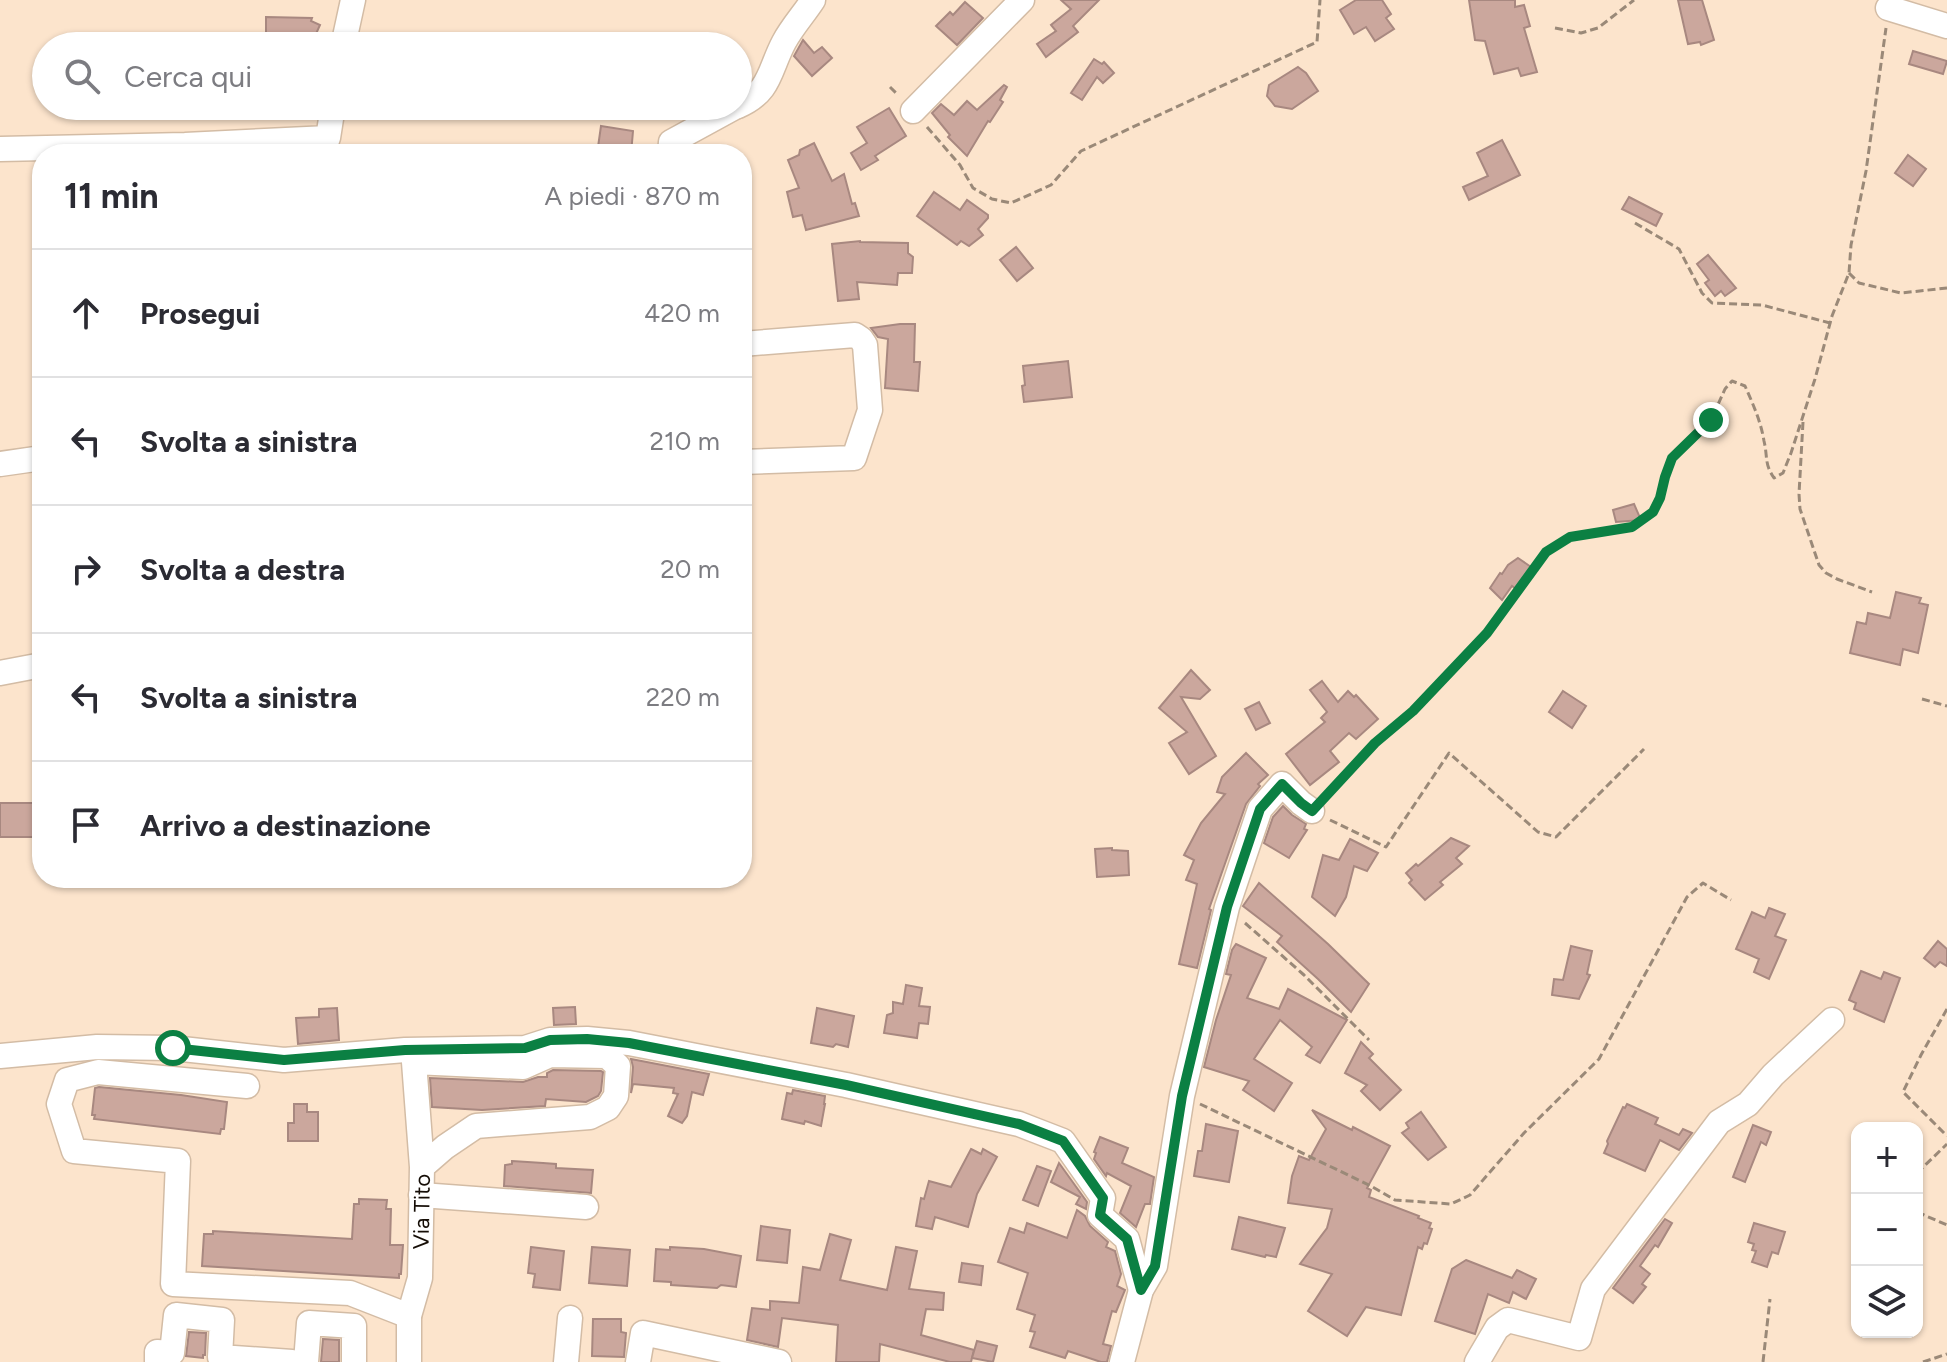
<!DOCTYPE html>
<html lang="it">
<head>
<meta charset="utf-8">
<style>
  body { margin:0; font-family:Figtree,sans-serif; background:#f7f7f7; color:#2b2b33 }
  .controls { position:absolute; right:24px; bottom:24px; display:grid; overflow:hidden; border-radius:16px; box-shadow:0 2px 6px #0004 }
  .controls button { width:72px; height:72px; display:grid; place-items:center; padding:0; border:0; border-bottom:2px solid #e1e1e2; background:#fff; color:#2b2b33; font:40px sans-serif }
  .stop { position:absolute; width:24px; height:24px; margin:-18px; border:6px solid #0b8043; border-radius:50%; background:#fff }
  .stop.end { background:#0b8043; border-color:#fff; box-shadow:0 2px 8px #0008 }
  .list { margin:0; padding:0; list-style:none }
  h2 { display:flex; justify-content:space-between; align-items:center; height:104px; margin:0; padding:0 32px; font-size:34px }
  h2 small { font-size:26px; font-weight:400; color:#7c7c81 }
  .list li { display:grid; grid-template-columns:52px 1fr auto; gap:24px; align-items:center; box-sizing:border-box; height:128px; padding:0 32px; border-top:2px solid #e1e1e2 }
  .list b { display:block; font-size:30px; white-space:nowrap }
  .list em { font-size:26px; font-style:normal; color:#7c7c81 }
  .icon { flex:none; width:44px; height:44px; fill:none; stroke:currentColor; stroke-width:2; stroke-linecap:round; stroke-linejoin:round }
  .map { position:relative; flex:none; width:1947px; height:1362px; overflow:hidden }
  .search { position:absolute; background:#fff; box-shadow:0 2px 6px #0004; left:32px; top:32px; width:720px; height:88px; display:flex; align-items:center; gap:20px; box-sizing:border-box; padding:0 28px; border-radius:44px; color:#7c7c81; font-size:30px }
  .panel { position:absolute; background:#fff; box-shadow:0 2px 6px #0004; left:32px; top:144px; width:720px; height:744px; border-radius:32px }
  .map>svg:first-child { display:block }
  .building { fill:#cba79d; stroke:#a88880; stroke-width:2 }
  .lines { fill:none; stroke-linecap:round; stroke-linejoin:round }
  .minor-casing { stroke:#d3bca5; stroke-width:27 }
  .path { stroke:#9a8978; stroke-width:3; stroke-dasharray:8 4; stroke-linecap:butt }
  .minor { stroke:#fff; stroke-width:24 }
  .route { stroke:#0b8043; stroke-width:10 }
  .labels { text-anchor:middle; dominant-baseline:central; stroke-width:8; stroke-linejoin:round; paint-order:stroke }
  .street-label { font-size:22px; fill:#150d06; stroke:#fff }
</style>
</head>
<body>
<div class="map">
<svg width="1947" height="1362" viewBox="0 0 1947 1362">
  <rect width="100%" height="100%" fill="#fce4cc"/>
  <!-- building -->
  <g class="building">
    <path d="M1061,0H1099L1073,26L1078,32L1046,57L1037,44L1056,31L1051,25L1071,9Z"/>
    <path d="M1356,0H1382L1391,14L1386,18L1394,29L1375,41L1366,27L1354,34L1340,10Z"/>
    <path d="M1469,0H1515V7L1524,5L1530,26L1524,28L1537,72L1521,76L1518,68L1494,74L1485,41L1475,40Z"/>
    <path d="M1678,0H1702L1714,40L1701,45L1700,42L1688,44Z"/>
    <path d="M965,2L983,18L957,45L936,26L950,12L953,15Z"/>
    <path d="M266,17L312,18L311,21L320,25L311,45H293V36H266Z"/>
    <path d="M803,40L814,53L822,47L832,58L812,76L794,56Z"/>
    <path d="M1913,51L1947,61L1943,74L1909,64Z"/>
    <path d="M1094,59L1102,64L1104,62L1114,73L1103,83L1097,77L1082,100L1071,93Z"/>
    <path d="M1298,67L1306,73L1318,91L1292,109L1275,106L1267,96L1269,85Z"/>
    <path d="M1004,85L1007,87L1000,100L1003,102L990,122L988,121L967,156L948,137L950,135L932,113L941,104L954,115L967,101L977,110Z"/>
    <path d="M889,108L906,136L875,156L878,160L861,170L851,153L867,143L857,127Z"/>
    <path d="M601,126L633,131L631,154H597Z"/>
    <path d="M1502,140L1520,175L1469,200L1463,187L1488,176L1477,153Z"/>
    <path d="M814,143L832,181L844,174L852,204L855,203L859,216L806,230L802,215L793,217L787,192L799,188L788,160L799,155L800,150Z"/>
    <path d="M1908,155L1926,169L1913,186L1895,173Z"/>
    <path d="M934,192L960,210L967,200L988,215V218L978,229L983,235L969,246L961,241L957,245L917,216Z"/>
    <path d="M1629,197L1662,214L1656,226L1622,209Z"/>
    <path d="M860,241V242L908,243V253L913,257L912,273H898L897,285L857,282L859,299L838,301L832,244Z"/>
    <path d="M1016,247L1033,268L1017,281L1000,260Z"/>
    <path d="M1708,255L1736,288L1725,296L1721,291L1715,296L1705,283L1709,280L1697,264Z"/>
    <path d="M900,324H915L914,362H920L918,391L885,388L888,339L878,337L871,328Z"/>
    <path d="M1068,361L1072,397L1024,402L1022,386L1025,385L1023,366Z"/>
    <path d="M1634,504L1641,520L1616,522L1613,510Z"/>
    <path d="M1518,558L1531,567L1516,589L1512,586L1502,600L1490,588L1500,573L1502,574L1508,565Z"/>
    <path d="M1896,592L1921,598L1919,603L1928,605L1918,653L1903,649L1900,665L1850,653L1857,622L1866,624L1868,613L1890,618Z"/>
    <path d="M1191,670L1210,690L1200,699L1181,697L1216,756L1189,774L1169,743L1187,732L1159,708Z"/>
    <path d="M1322,681L1338,702L1348,691L1354,697L1356,695L1378,719L1356,739L1349,733L1330,751L1339,762L1310,785L1286,754L1325,722L1321,718L1327,712L1310,690Z"/>
    <path d="M1563,691L1586,706L1572,728L1549,712Z"/>
    <path d="M1259,702L1270,723L1256,730L1245,709Z"/>
    <path d="M1246,753L1268,775L1258,784L1260,786L1246,804L1209,909L1211,910L1197,968L1179,964L1197,884L1186,880L1194,860L1184,855L1201,823L1225,794L1217,792L1222,777Z"/>
    <rect x="0" y="803" width="42" height="34"/>
    <path d="M1283,806L1292,815L1306,824L1304,829L1307,830L1289,858L1264,843L1273,817Z"/>
    <path d="M1451,838L1469,846L1456,858L1462,864L1440,882L1443,885L1425,900L1409,883L1412,880L1406,873L1416,864L1418,866Z"/>
    <path d="M1350,839L1378,853L1367,871L1354,866L1346,897L1335,916L1312,897L1323,855L1339,860Z"/>
    <path d="M1112,848V850L1128,851L1129,875L1097,877L1095,849Z"/>
    <path d="M1259,883L1328,944L1369,984L1351,1012L1318,979L1277,942L1282,936L1243,906Z"/>
    <path d="M1769,908L1785,914L1775,936L1786,940L1769,979L1754,972L1759,959L1736,949L1752,912L1765,918Z"/>
    <path d="M1938,941L1947,949V966L1940,962L1935,967L1924,958Z"/>
    <path d="M1236,944L1266,958L1247,998L1279,1009L1288,989L1347,1020L1320,1063L1306,1055L1312,1047L1280,1020L1254,1059L1292,1083L1274,1111L1243,1090L1249,1081L1204,1067L1216,1020L1231,975L1226,974L1232,950Z"/>
    <path d="M1571,946L1592,951L1587,974L1590,975L1579,999L1552,995L1554,979L1563,980Z"/>
    <path d="M1861,971L1881,979L1884,972L1900,978L1884,1022L1854,1009L1856,1003L1849,1000Z"/>
    <path d="M906,985L922,988L919,1006L930,1007L928,1024L919,1023L917,1038L884,1033L887,1015L893,1013V1002L903,1004Z"/>
    <path d="M575,1007L576,1024L554,1025L553,1008Z"/>
    <path d="M337,1008L339,1040L298,1044L296,1018L319,1017V1009Z"/>
    <path d="M817,1008L854,1016L848,1047L836,1044L833,1047L811,1043Z"/>
    <path d="M1361,1042L1373,1054L1369,1058L1401,1090L1380,1110L1361,1091L1367,1085L1345,1073Z"/>
    <path d="M631,1059L709,1074L703,1095L692,1092L687,1116L682,1123L668,1116L678,1094L673,1093L674,1088L633,1084L631,1093L633,1067Z"/>
    <path d="M553,1070L601,1071L603,1072L601,1091L598,1096L586,1102L546,1099L545,1106L482,1110L432,1107L430,1078L523,1082L538,1077H547V1073Z"/>
    <path d="M99,1087L181,1095L227,1102L224,1129H221L220,1134L94,1119L95,1115H92L95,1088Z"/>
    <path d="M793,1090L825,1096L824,1104H825L821,1126L805,1121L804,1124L782,1119L787,1093L792,1094Z"/>
    <path d="M294,1104H307V1112H318V1141H288V1123H294Z"/>
    <path d="M1627,1104L1658,1118L1655,1124L1679,1135L1683,1129L1692,1133L1679,1150L1660,1140L1645,1171L1604,1153L1608,1144L1607,1141L1623,1107L1625,1108Z"/>
    <path d="M1312,1110L1352,1130L1353,1127L1390,1146L1367,1188L1371,1190L1369,1197L1419,1216L1418,1218L1431,1223L1429,1228L1432,1229L1427,1244L1424,1243L1422,1249L1418,1247L1401,1315L1366,1307L1347,1336L1308,1311L1332,1274L1300,1264L1327,1228L1332,1209L1288,1203L1292,1176L1299,1156L1309,1160L1326,1129Z"/>
    <path d="M1421,1112L1446,1147L1428,1160L1402,1133L1409,1128L1406,1123Z"/>
    <path d="M1206,1124L1238,1131L1229,1182L1194,1176L1198,1151H1202Z"/>
    <path d="M1753,1125L1771,1132L1766,1145L1761,1142L1745,1182L1733,1177Z"/>
    <path d="M1100,1137L1128,1148L1122,1163L1154,1177L1150,1204H1145L1136,1227L1120,1213L1131,1186L1107,1173L1106,1176L1094,1159L1096,1153L1094,1152Z"/>
    <path d="M971,1149L981,1154L983,1149L997,1157L977,1194L968,1227L935,1217L932,1229L916,1226L921,1198L924,1199L929,1181L951,1187Z"/>
    <path d="M512,1161L543,1163L556,1164V1168L593,1170L591,1193L504,1186L505,1165L512,1164Z"/>
    <path d="M1059,1163L1087,1202L1086,1209L1076,1204L1080,1197L1051,1182Z"/>
    <path d="M1037,1166L1051,1171L1038,1206L1023,1200Z"/>
    <path d="M359,1199L387,1200L386,1209H391L390,1245H403L401,1274H399V1278L202,1266L204,1234H213V1231L352,1239L354,1204H359Z"/>
    <path d="M1077,1210L1085,1216L1090,1226L1108,1242L1106,1247L1115,1251L1121,1274L1117,1286L1125,1290L1116,1312L1112,1311L1103,1344L1111,1346L1107,1362H1101L1068,1351L1065,1358L1030,1347L1035,1332L1030,1331L1035,1315L1017,1309L1028,1273L998,1262L1010,1228L1024,1233L1027,1223L1067,1238Z"/>
    <path d="M1239,1217L1285,1228L1276,1257L1266,1255L1265,1257L1232,1249Z"/>
    <path d="M1665,1219L1672,1223L1658,1247L1655,1245L1640,1266L1650,1274L1642,1284L1646,1287L1633,1303L1613,1288Z"/>
    <path d="M1754,1223L1785,1232L1778,1254L1772,1252L1767,1267L1752,1262L1756,1251L1752,1250L1754,1244L1748,1242Z"/>
    <path d="M761,1226L790,1230L787,1263L757,1260Z"/>
    <path d="M830,1234L851,1240L840,1280L887,1290L896,1247L917,1251L909,1289L944,1293L943,1310L926,1309L921,1335L974,1350L971,1362H950L880,1344L879,1362H836L838,1325L782,1318L778,1347L747,1340L752,1308L770,1310V1301L799,1303L803,1267L820,1270Z"/>
    <path d="M531,1247L564,1251L560,1290L533,1287L535,1274L528,1273Z"/>
    <path d="M592,1247L630,1250L627,1286L589,1283Z"/>
    <path d="M670,1247L704,1249L741,1256L736,1287L721,1285L717,1288L671,1285V1282L654,1281L656,1249L670,1250Z"/>
    <path d="M1466,1260L1512,1278L1517,1270L1536,1279L1526,1299L1513,1292L1509,1303L1488,1294L1475,1334L1435,1321L1452,1269Z"/>
    <path d="M962,1263L983,1266L981,1285L959,1282Z"/>
    <path d="M593,1319H621V1332L626,1333L624,1357L592,1356Z"/>
    <path d="M189,1332L206,1333L205,1355H203V1358L186,1356Z"/>
    <path d="M323,1339L339,1340V1362H321Z"/>
    <path d="M977,1341L997,1346L993,1362L972,1358Z"/>
  </g>
  <g class="lines">
    <defs>
      <g id="minor">
        <path d="M1888,8L1947,26"/>
        <path d="M343,46L353,0"/>
        <path d="M738,106C771,92 769,70 784,42C792,27 804,14 813,0"/>
        <path d="M913,111L1022,0"/>
        <path d="M0,149L185,145L328,138L333,106"/>
        <path d="M670,154L671,142L737,106"/>
        <path d="M742,344L855,335L861,339L865,345L870,410L854,458L742,462"/>
        <path d="M0,464L42,458"/>
        <path d="M0,673L42,665"/>
        <path d="M0,1056L97,1047L173,1048L284,1060L405,1050L525,1048L550,1040L587,1039L629,1043L846,1085L1019,1124L1063,1141L1103,1198L1100,1215L1127,1239L1141,1290"/>
        <path d="M247,1086L98,1072L67,1080L59,1104L74,1151L178,1161L173,1284L350,1293L409,1316"/>
        <path d="M421,1195L586,1207"/>
        <path d="M157,1362V1352L172,1353L176,1315L222,1320L220,1357L292,1362"/>
        <path d="M306,1362L309,1323L354,1326V1362"/>
        <path id="s1" d="M409,1362V1316L420,1278L422,1167L414,1062L523,1067L550,1055L607,1056L618,1066L616,1096L608,1108L590,1117L476,1126L445,1147L422,1167"/>
        <path d="M566,1362L570,1318"/>
        <path d="M638,1362L643,1333L779,1362"/>
        <path d="M1122,1362L1141,1290L1155,1266L1182,1096L1227,907L1260,809L1282,784L1301,803L1312,811"/>
        <path d="M1477,1362L1497,1328L1508,1320L1579,1338L1593,1289L1719,1122L1748,1104L1773,1075L1832,1020"/>
      </g>
    </defs>
    <!-- minor casing -->
    <use href="#minor" class="minor-casing"/>
    <!-- path -->
    <g class="path">
      <path d="M1555,28L1581,33L1598,28L1634,0"/>
      <path d="M890,87L898,95"/>
      <path d="M927,127L960,165L973,188L992,199L1011,203L1051,185L1081,151L1317,42L1320,0"/>
      <path d="M1635,223L1679,249L1702,293L1712,303L1762,305L1830,323"/>
      <path d="M1849,273L1859,283L1901,293L1947,288"/>
      <path d="M1803,422L1799,494L1800,509L1819,565L1826,573L1837,579L1872,592"/>
      <path d="M1922,699L1947,706"/>
      <path d="M1326,796L1375,743L1413,711L1487,633L1546,552L1570,537L1632,527L1653,512L1660,498L1665,477L1672,458L1711,420L1725,389L1732,381L1745,386C1753,404 1761,422 1764,441C1768,458 1764,463 1774,478L1783,473L1791,453L1815,379L1832,316L1849,273L1851,245L1866,171L1886,28"/>
      <path d="M1330,820L1386,847L1449,753L1538,832L1556,837L1644,749"/>
      <path d="M1245,923L1304,975L1369,1040"/>
      <path d="M1947,1009L1921,1055L1903,1092L1947,1136"/>
      <path d="M1200,1104L1371,1186L1395,1200L1451,1204L1470,1195L1524,1133L1599,1059L1687,897L1703,883L1731,900"/>
      <path d="M1917,1173L1947,1144"/>
      <path d="M1917,1212L1947,1225"/>
      <path d="M1763,1362L1770,1299"/>
      <path d="M1923,1362L1947,1354"/>
    </g>
    <!-- minor -->
    <use href="#minor" class="minor"/>
  </g>
  <g class="lines">
    <!-- route -->
    <path class="route" d="M173,1048L284,1060L405,1050L525,1048L550,1040L587,1039L629,1043L846,1085L1019,1124L1063,1141L1103,1198L1100,1215L1127,1239L1141,1290L1155,1266L1182,1096L1227,907L1260,809L1282,784L1301,803L1312,811L1375,743L1413,711L1487,633L1546,552L1570,537L1632,527L1653,512L1660,498L1665,477L1672,458L1711,420"/>
  </g>
  <g class="labels">
    <!-- street labels -->
    <g class="street-label">
      <text stroke="none"><textPath href="#s1" startOffset="152">Via Tito</textPath></text>
    </g>
  </g>
</svg>
<div class="controls">
<button>+</button>
<button>−</button>
<button><svg class="icon" aria-label="layers" viewBox="0 0 24 24"><path d="M12 4l9 5-9 5-9-5zM3 14l9 5 9-5"/></svg></button>
</div>
<div class="stop" style="left:173px;top:1048px"></div>
<div class="stop end" style="left:1711px;top:420px"></div>
<div class="search"><svg class="icon" aria-label="search" viewBox="0 0 24 24"><circle cx="10" cy="10" r="6"/><path d="M15 15l6 6"/></svg>Cerca qui</div>
<section class="panel">
<h2>11 min<small>A piedi · 870 m</small></h2>
<ul class="list">
<li><svg class="icon" aria-label="ahead" viewBox="0 0 24 24"><path d="M12 20V5M6 11l6-6 6 6"/></svg><div><b>Prosegui</b></div><em>420 m</em></li>
<li><svg class="icon" aria-label="left" viewBox="0 0 24 24"><path d="M17 20v-9H6M10 6l-5 5 5 5"/></svg><div><b>Svolta a sinistra</b></div><em>210 m</em></li>
<li><svg class="icon" aria-label="right" viewBox="0 0 24 24"><path d="M7 20v-9h11M14 6l5 5-5 5"/></svg><div><b>Svolta a destra</b></div><em>20 m</em></li>
<li><svg class="icon" aria-label="left" viewBox="0 0 24 24"><path d="M17 20v-9H6M10 6l-5 5 5 5"/></svg><div><b>Svolta a sinistra</b></div><em>220 m</em></li>
<li><svg class="icon" aria-label="arrive" viewBox="0 0 24 24"><path d="M6 21V4h12l-3 4 3 4H6"/></svg><div><b>Arrivo a destinazione</b></div></li>
</ul>
</section>
</div>
</body>
</html>
